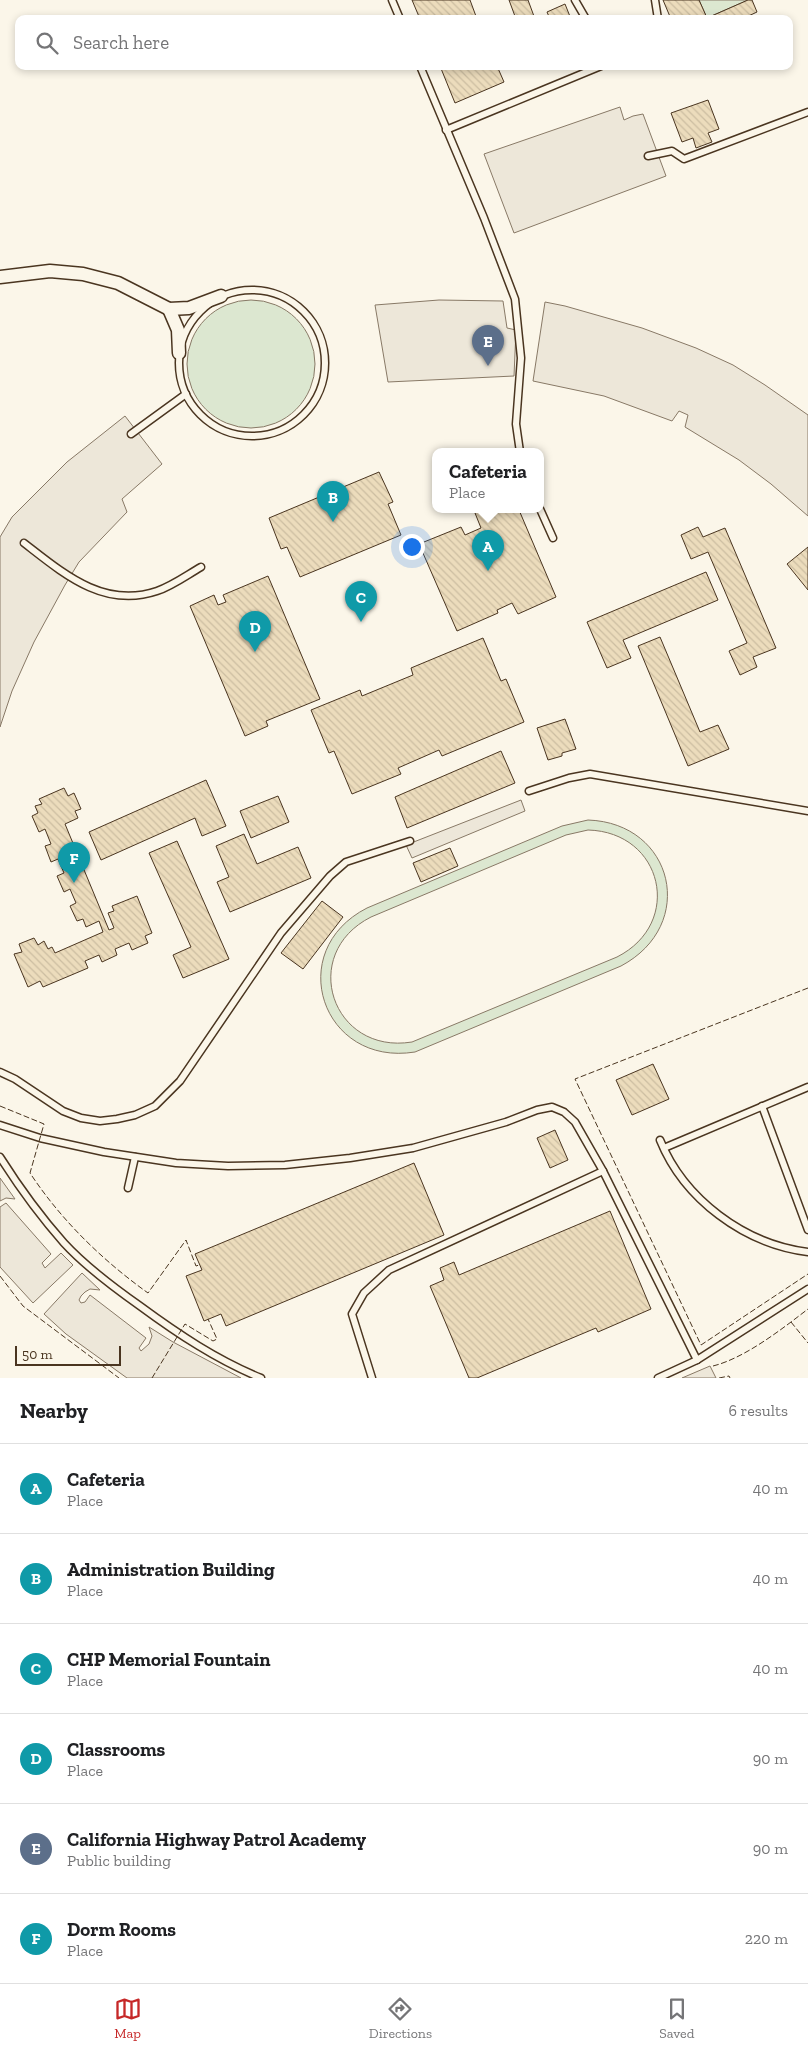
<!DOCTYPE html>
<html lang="en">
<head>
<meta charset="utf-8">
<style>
  body { margin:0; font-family:"Zilla Slab",serif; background:#f6f6f6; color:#202124 }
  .scale { position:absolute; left:15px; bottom:12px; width:106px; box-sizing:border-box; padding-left:5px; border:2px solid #4a3520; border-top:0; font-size:14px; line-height:18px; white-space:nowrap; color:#4a3520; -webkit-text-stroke:4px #fbf6e9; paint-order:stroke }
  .you { position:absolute; left:411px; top:546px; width:18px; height:18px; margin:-12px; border:4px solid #fff; border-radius:50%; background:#1a73e8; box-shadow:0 0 0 8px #1a73e833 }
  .badge { display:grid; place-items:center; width:32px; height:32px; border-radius:50%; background:#c62828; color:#fff; font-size:16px; font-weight:700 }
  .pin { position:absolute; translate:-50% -41px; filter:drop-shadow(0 1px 2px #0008) }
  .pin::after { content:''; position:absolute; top:26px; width:18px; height:15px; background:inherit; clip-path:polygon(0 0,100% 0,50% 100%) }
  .popup { position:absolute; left:432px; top:448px; width:112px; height:65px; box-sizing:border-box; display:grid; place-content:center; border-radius:10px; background:#fff; filter:drop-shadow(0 1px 4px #0005); font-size:16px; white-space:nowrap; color:#757577 }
  .popup b { font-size:19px; color:#202124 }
  .popup::after { content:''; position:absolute; left:50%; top:100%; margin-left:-10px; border:10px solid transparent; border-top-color:#fff }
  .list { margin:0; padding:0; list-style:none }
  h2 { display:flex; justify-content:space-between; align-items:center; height:65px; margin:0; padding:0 20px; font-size:21px }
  h2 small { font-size:16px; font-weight:400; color:#757577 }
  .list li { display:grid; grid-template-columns:32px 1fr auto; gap:15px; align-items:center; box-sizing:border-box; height:90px; padding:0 20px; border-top:1px solid #e0e0e0 }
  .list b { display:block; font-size:19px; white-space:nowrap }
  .list p { margin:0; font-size:16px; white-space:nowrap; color:#757577 }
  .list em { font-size:16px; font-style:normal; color:#757577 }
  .icon { flex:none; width:28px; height:28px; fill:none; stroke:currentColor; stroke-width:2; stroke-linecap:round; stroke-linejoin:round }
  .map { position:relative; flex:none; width:808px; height:1378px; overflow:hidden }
  .search { position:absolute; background:#fff; box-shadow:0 2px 8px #0003; left:15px; right:15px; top:15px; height:55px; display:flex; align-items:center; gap:12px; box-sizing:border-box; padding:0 18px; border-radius:10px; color:#757577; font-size:19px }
  .sheet { height:605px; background:#fff }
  nav { display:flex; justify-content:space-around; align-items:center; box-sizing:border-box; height:70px; border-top:1px solid #e0e0e0; background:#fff; font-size:14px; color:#757577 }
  nav a { display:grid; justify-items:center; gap:2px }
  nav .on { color:#c62828 }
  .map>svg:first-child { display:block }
  .grass { fill:#dce7d0; stroke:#887966; fill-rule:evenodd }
  .parking { fill:#ede7d9; stroke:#887966 }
  .building { fill:url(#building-back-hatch); stroke:#4a3520 }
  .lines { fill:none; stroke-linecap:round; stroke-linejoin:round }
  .lane-casing { stroke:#4a3520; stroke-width:9 }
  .street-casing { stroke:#4a3520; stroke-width:15 }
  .lane { stroke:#fbf6e9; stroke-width:6 }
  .street { stroke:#fbf6e9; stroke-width:12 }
  .fence { stroke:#4a3520; stroke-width:1; stroke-dasharray:6 2.5; stroke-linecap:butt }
</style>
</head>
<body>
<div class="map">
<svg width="808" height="1378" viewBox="0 0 808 1378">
  <defs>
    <pattern id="building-back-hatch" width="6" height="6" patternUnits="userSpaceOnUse" patternTransform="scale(1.25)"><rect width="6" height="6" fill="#ecdcbc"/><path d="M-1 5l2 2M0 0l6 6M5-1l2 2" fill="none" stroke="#ccbda1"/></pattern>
  </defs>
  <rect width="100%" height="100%" fill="#fbf6e9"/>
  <!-- grass -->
  <g class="grass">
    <path d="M699,0H748L707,18Z"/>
    <circle cx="251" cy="364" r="64"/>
    <path d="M588,820C674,823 698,925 621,966L415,1052C322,1067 283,951 367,908L562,826ZM588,830C663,832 684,923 617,957L412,1042C332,1055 298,954 371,917L566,835Z"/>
  </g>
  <!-- parking -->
  <g class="parking">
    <path d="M620,107L624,120L633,116L643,114L666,176L514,233L484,154Z"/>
    <path d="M439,300L503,301L507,328L516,330L514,376L388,382L375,305Z"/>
    <path d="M545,302L565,306L642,328L696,348L733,365L765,385L808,415V516L771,484L739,460L685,427L688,415L679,411L672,421L604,396L533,381Z"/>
    <path d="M125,416L162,464L122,499L127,512L79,562L65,585L34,642L12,691L0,727V537L12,517L67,462Z"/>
    <path d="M521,800L525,811L412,858L406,845Z"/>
    <path d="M0,1178L15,1199L6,1198L0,1201Z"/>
    <path d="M6,1203L51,1254L42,1263L45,1268L61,1253L73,1265L33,1303L0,1267V1207Z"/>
    <path d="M82,1273L100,1290L90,1289L85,1292L81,1296L79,1300L81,1303L85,1302L90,1295L146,1338L139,1348L141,1351L149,1344L152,1336L149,1327L173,1342L241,1378H127L66,1334L44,1314Z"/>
    <path d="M710,1366L716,1378H682Z"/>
  </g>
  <!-- building -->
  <g class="building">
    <path d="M412,0H470L477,19H420Z"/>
    <path d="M509,0H528L535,19H516Z"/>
    <path d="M663,0H699L707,18L748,0H752L757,12L742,19H671Z"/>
    <path d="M565,4L571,19H550L547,12Z"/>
    <path d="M440,66H497L504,82L455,103Z"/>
    <path d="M708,100L719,129L708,133L712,142L696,148L693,138L682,142L671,113Z"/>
    <path d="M379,472L393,502L388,504L401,535L300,577L287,547L281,549L269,518Z"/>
    <path d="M482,510H519L556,597L518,614L512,603L497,610L498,613L457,631L419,544L461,527L465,535L481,528L475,513Z"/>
    <path d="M698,527L703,537L725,528L776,648L753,657L757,667L740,675L729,651L747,643L708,552L691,559L681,535Z"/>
    <path d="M808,547V590L787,564Z"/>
    <path d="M706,572L718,600L623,640L631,658L607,668L587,622Z"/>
    <path d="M268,576L320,699L266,721L268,726L245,736L190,606L214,595L218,605L226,602L223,595Z"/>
    <path d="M660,637L700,732L718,725L729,749L688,766L638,646Z"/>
    <path d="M483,638L501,681L506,679L524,722L442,756L439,750L398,768L401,774L352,794L334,751L329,753L311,710L360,690L362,696L413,675L411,668Z"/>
    <path d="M565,719L576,749L562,753V756L548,760L537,728Z"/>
    <path d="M501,751L515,783L407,828L395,797Z"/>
    <path d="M206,780L226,826L202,836L195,818L101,860L89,832Z"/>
    <path d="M64,788L68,796L74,793L81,809L75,811L78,818L65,824L109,930L114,928L108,913L114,911L112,906L137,896L152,933L145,936L148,943L132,950L129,943L115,949L117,955L102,962L99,955L85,961L88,968L43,987L40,981L28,987L14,954L22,952L19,944L34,938L38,945L44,941L48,949L52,947L55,953L103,932L99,921L86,927L83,919L77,921L70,906L76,903L70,889L64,892L57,876L64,873L58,859L51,862L45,846L51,844L45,829L39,832L32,816L38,813L35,806L42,804L39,799Z"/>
    <path d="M278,796L289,822L251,838L240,811Z"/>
    <path d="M244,834L257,864L298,847L311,878L230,912L217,882L229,877L216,846Z"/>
    <path d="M177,841L229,959L183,978L173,955L191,947L149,853Z"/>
    <path d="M450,848L458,866L421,882L413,863Z"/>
    <path d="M322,901L343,917L303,969L281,953Z"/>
    <path d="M653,1064L669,1099L632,1115L616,1080Z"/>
    <path d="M555,1130L568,1160L550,1168L537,1138Z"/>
    <path d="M414,1163L444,1235L226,1326L221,1314L204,1321L186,1276L202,1270L195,1254Z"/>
    <path d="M610,1211L651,1309L598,1332L596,1328L477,1378H469L430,1286L444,1280L440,1268L454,1262L459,1275Z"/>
  </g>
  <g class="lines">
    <defs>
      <g id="lane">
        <path d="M392,0L400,19"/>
        <path d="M575,0L586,19"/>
        <path d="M655,0L658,19"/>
        <path d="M420,66L484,218L515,299L521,358L516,424L520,452"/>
        <path d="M446,130L601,66"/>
        <path d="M648,156L672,151L684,159L808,112"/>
        <circle cx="252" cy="363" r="73"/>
        <path d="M131,434L186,394"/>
        <path d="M540,509L553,538"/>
        <path d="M24,543C64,574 104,609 157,591C172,586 187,575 201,567"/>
        <path d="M529,791L569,778L590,774L808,811"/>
        <path d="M0,1072L15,1079L63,1111L81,1118L100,1121L117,1119L135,1115L155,1106L180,1081L281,933L330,876L346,862L410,841"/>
        <path d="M762,1106L808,1230"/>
        <path d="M0,1125L40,1138L104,1152L176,1163L228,1166L285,1165L350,1158L413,1148L506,1122L537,1110L552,1107L564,1112L575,1122L603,1171L697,1360"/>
        <path d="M660,1140C684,1199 744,1244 808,1252"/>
        <path d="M664,1148L808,1087"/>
        <path d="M0,1157C19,1187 40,1216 64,1243C86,1267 113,1287 140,1306C178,1334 217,1360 261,1378"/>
        <path d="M128,1188L135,1157"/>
        <path d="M372,1378L352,1314L364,1293L389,1270L603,1171"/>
        <path d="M658,1378L697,1360L808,1289"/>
      </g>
      <g id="street">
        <path d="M0,277L50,271L83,274L118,283L169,309L189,308L221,296"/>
        <path d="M169,309L178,330L179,353"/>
      </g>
    </defs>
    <!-- lane casing -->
    <use href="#lane" class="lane-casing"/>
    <!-- street casing -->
    <use href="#street" class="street-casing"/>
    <!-- lane -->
    <use href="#lane" class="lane"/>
    <!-- street -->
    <use href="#street" class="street"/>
    <!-- fence -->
    <g class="fence">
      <path d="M808,988L575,1079L701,1345L808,1274"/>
      <path d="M0,1106L44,1124L30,1173C61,1220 102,1260 148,1293L186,1240L196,1266L199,1265"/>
      <path d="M0,1276L23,1306L119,1378"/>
      <path d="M791,1322L808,1343"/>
      <path d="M713,1366C745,1358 782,1329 808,1309"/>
      <path d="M152,1378L185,1324L213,1341L217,1339L208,1319"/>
      <path d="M719,1378L729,1376L730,1378"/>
    </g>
  </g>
</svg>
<div class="scale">50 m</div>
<div class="you"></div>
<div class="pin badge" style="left:488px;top:571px;background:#0f9aa8">A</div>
<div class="popup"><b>Cafeteria</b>Place</div>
<div class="pin badge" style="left:333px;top:522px;background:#0f9aa8">B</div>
<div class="pin badge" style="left:361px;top:622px;background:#0f9aa8">C</div>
<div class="pin badge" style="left:255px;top:652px;background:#0f9aa8">D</div>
<div class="pin badge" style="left:488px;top:366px;background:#5c6f8a">E</div>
<div class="pin badge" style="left:74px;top:883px;background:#0f9aa8">F</div>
<div class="search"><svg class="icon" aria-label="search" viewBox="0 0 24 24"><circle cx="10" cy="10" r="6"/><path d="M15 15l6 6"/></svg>Search here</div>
</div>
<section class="sheet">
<h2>Nearby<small>6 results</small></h2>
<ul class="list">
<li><span class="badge" style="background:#0f9aa8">A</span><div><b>Cafeteria</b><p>Place</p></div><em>40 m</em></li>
<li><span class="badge" style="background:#0f9aa8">B</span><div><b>Administration Building</b><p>Place</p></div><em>40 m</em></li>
<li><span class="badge" style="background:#0f9aa8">C</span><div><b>CHP Memorial Fountain</b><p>Place</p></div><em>40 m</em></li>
<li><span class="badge" style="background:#0f9aa8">D</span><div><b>Classrooms</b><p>Place</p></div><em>90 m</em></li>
<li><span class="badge" style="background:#5c6f8a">E</span><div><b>California Highway Patrol Academy</b><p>Public building</p></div><em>90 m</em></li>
<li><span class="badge" style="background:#0f9aa8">F</span><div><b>Dorm Rooms</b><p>Place</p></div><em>220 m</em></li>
</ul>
</section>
<nav>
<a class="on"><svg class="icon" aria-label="map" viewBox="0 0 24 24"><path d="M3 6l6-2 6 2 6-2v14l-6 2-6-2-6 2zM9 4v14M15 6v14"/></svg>Map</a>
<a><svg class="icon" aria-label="directions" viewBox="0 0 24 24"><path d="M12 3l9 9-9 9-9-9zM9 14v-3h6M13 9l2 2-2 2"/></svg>Directions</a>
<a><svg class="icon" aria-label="saved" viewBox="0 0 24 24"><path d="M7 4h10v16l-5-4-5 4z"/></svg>Saved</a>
</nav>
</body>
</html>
